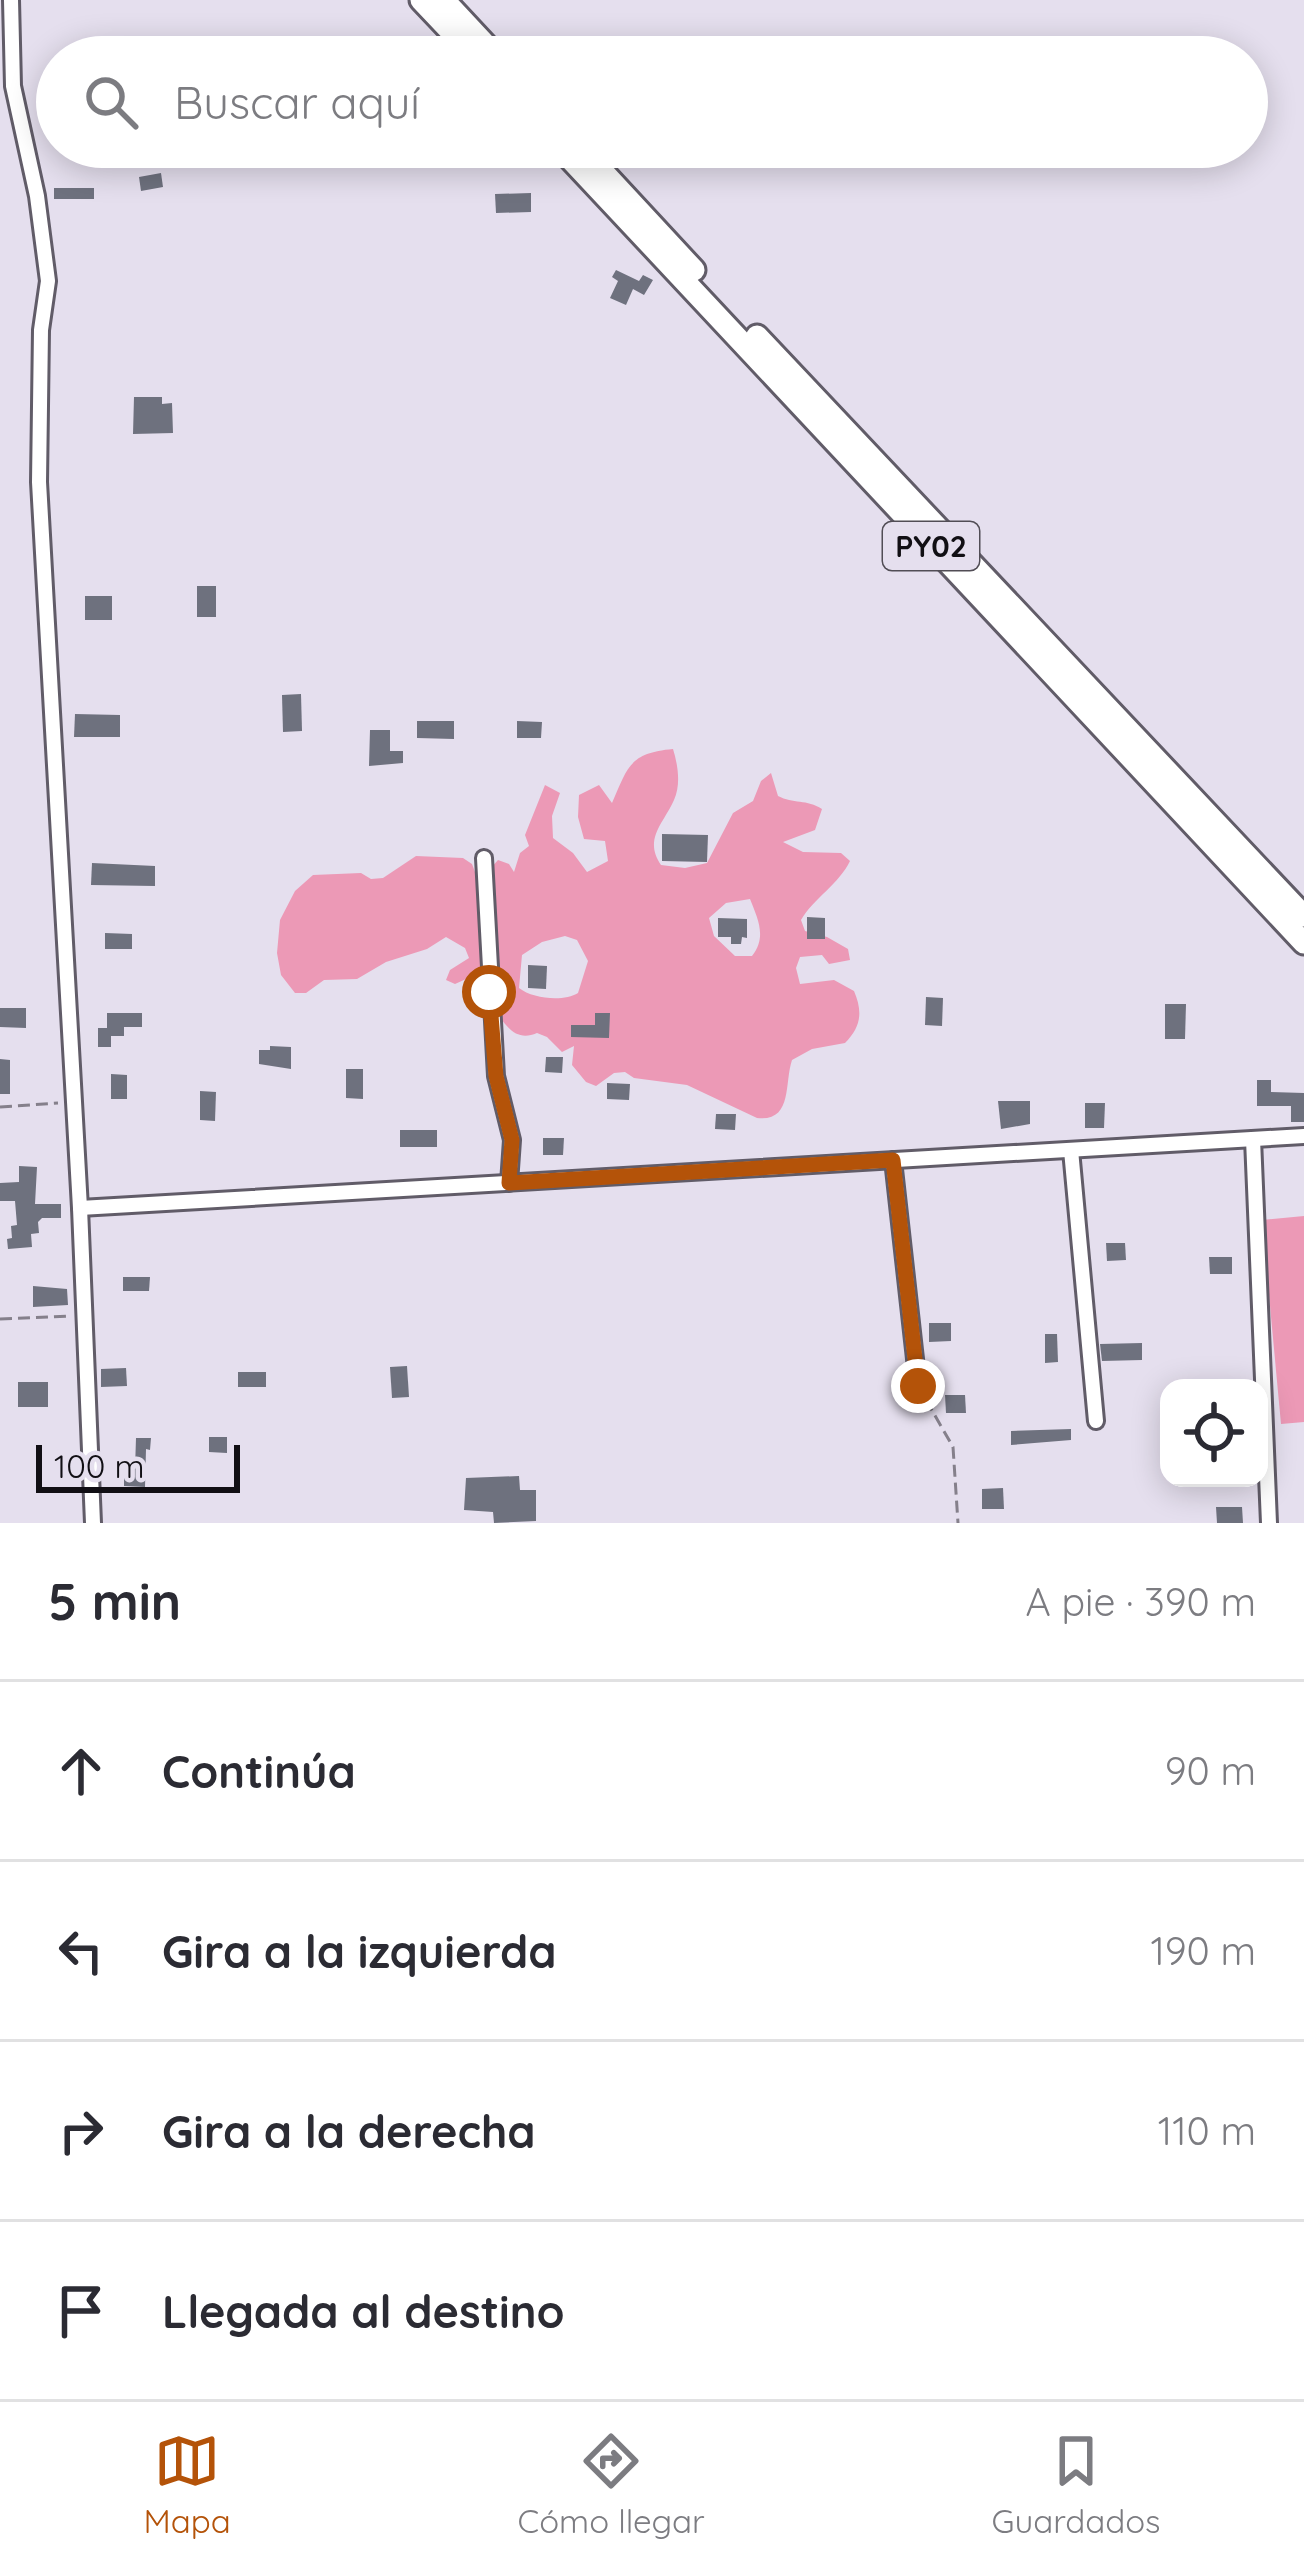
<!DOCTYPE html>
<html lang="es">
<head>
<meta charset="utf-8">
<style>
  body { margin:0; font-family:Quicksand,sans-serif; background:#f7f7f7; color:#2b2b33 }
  .controls { position:absolute; right:36px; bottom:36px; display:grid; overflow:hidden; border-radius:24px; box-shadow:0 6px 30px #0003 }
  .controls button { width:108px; height:108px; display:grid; place-items:center; padding:0; border:0; border-bottom:3px solid #e1e1e2; background:#fff; color:#2b2b33; font:60px sans-serif }
  .scale { position:absolute; left:36px; bottom:30px; width:204px; box-sizing:border-box; padding-left:12px; border:6px solid #110f14; border-top:0; font-size:33px; line-height:42px; white-space:nowrap; color:#110f14; -webkit-text-stroke:9px #e5dfee; paint-order:stroke }
  .stop { position:absolute; width:36px; height:36px; margin:-27px; border:9px solid #b45309; border-radius:50%; background:#fff }
  .stop.end { background:#b45309; border-color:#fff; box-shadow:0 3px 12px #0008 }
  .list { margin:0; padding:0; list-style:none }
  h2 { display:flex; justify-content:space-between; align-items:center; height:156px; margin:0; padding:0 48px; font-size:51px }
  h2 small { font-size:39px; font-weight:400; color:#7c7c81 }
  .list li { display:grid; grid-template-columns:78px 1fr auto; gap:36px; align-items:center; box-sizing:border-box; height:180px; padding:0 48px; border-top:3px solid #e1e1e2 }
  .list b { display:block; font-size:45px; white-space:nowrap }
  .list em { font-size:39px; font-style:normal; color:#7c7c81 }
  .icon { flex:none; width:66px; height:66px; fill:none; stroke:currentColor; stroke-width:2; stroke-linecap:round; stroke-linejoin:round }
  .map { position:relative; flex:none; width:1304px; height:1523px; overflow:hidden }
  .search { position:absolute; background:#fff; box-shadow:0 6px 30px #0003; left:36px; right:36px; top:36px; height:132px; display:flex; align-items:center; gap:30px; box-sizing:border-box; padding:0 42px; border-radius:66px; color:#7c7c81; font-size:45px }
  .sheet { height:876px; background:#fff }
  nav { display:flex; justify-content:space-around; align-items:center; box-sizing:border-box; height:168px; border-top:3px solid #e1e1e2; background:#fff; font-size:33px; color:#7c7c81 }
  nav a { display:grid; justify-items:center; gap:6px }
  nav .on { color:#b45309 }
  .map>svg:first-child { display:block }
  .green { fill:#ec99b6; fill-rule:evenodd }
  .building { fill:#6e717e }
  .lines { fill:none; stroke-linecap:round; stroke-linejoin:round }
  .minor-casing { stroke:#615c68; stroke-width:20 }
  .highway-casing { stroke:#615c68; stroke-width:27 }
  .path { stroke:#85808b; stroke-width:3; stroke-dasharray:12 6; stroke-linecap:butt }
  .minor { stroke:#fff; stroke-width:14 }
  .highway { stroke:#fff; stroke-width:21 }
  .route { stroke:#b45309; stroke-width:15 }
  .labels { text-anchor:middle; dominant-baseline:central; stroke-width:9; stroke-linejoin:round; paint-order:stroke }
  .shield { fill:#e5dfee; stroke:#514d55; stroke-width:3 }
  .shield-label { font-size:30px; font-weight:bold; fill:#110f14 }
</style>
</head>
<body>
<div class="map">
<svg width="1304" height="1523" viewBox="0 0 1304 1523">
  <rect width="100%" height="100%" fill="#e5dfee"/>
  <!-- green -->
  <g class="green">
    <path d="M673,749C678,765 681,785 674,800C664,823 643,839 661,865L685,868L707,863L733,813L753,801L761,781L771,773L778,796C793,804 807,799 822,809L815,830L783,842L803,852L841,853L850,861C839,884 814,898 801,920L805,931L827,937L848,949L850,960L829,964L822,955L800,957L796,968L800,984L834,980L854,991C863,1012 861,1027 845,1043L812,1049L792,1060C784,1084 793,1122 757,1118L687,1085L634,1078L625,1072L614,1073L596,1086L586,1082L572,1065L574,1046L562,1052L547,1037L537,1033C512,1044 502,1019 489,1000L492,979L475,975L455,984L446,980L450,970L469,958L465,948L446,937L427,949L386,962L357,979L324,980L306,993H295L281,975L277,953L280,920L295,891L313,875L361,873L371,879L383,878L416,856L463,858L472,864L491,915L496,895L485,891L490,869L498,860L509,864L514,872L520,853L529,846L525,835L545,785L560,793L552,816L553,838L573,853L587,872L608,861L605,841L584,839L578,817L579,795L599,785L612,803C628,767 629,753 673,749ZM750,899C758,919 767,937 752,956H735L714,936L709,918L726,903ZM565,936L577,940L588,961L578,993C564,1002 533,999 519,988L522,955L542,942Z"/>
    <path d="M1304,1216V1422L1281,1424L1262,1220Z"/>
  </g>
  <!-- building -->
  <g class="building">
    <path d="M161,173L163,187L141,191L139,177Z"/>
    <rect x="54" y="188" width="40" height="11"/>
    <path d="M531,193V212L496,213L495,194Z"/>
    <path d="M616,270L639,281L643,275L653,280L644,295L633,289L626,305L610,298L618,281L612,277Z"/>
    <path d="M134,397H162V404L172,403L173,433L133,434Z"/>
    <rect x="197" y="586" width="19" height="31"/>
    <rect x="85" y="596" width="27" height="24"/>
    <path d="M301,694L302,731L283,732L282,695Z"/>
    <path d="M75,714L120,715V737H74Z"/>
    <path d="M417,721H454V739L417,738Z"/>
    <path d="M517,721L542,722L541,738H517Z"/>
    <path d="M370,730H390V751H403V763L369,766Z"/>
    <path d="M662,834L708,835L707,862L662,861Z"/>
    <path d="M92,863L155,866V886L91,885Z"/>
    <path d="M807,917L825,918V939H807Z"/>
    <path d="M718,918L747,919V938L742,937L741,944H731V937H718Z"/>
    <path d="M105,933L132,934V949H105Z"/>
    <path d="M528,965L547,966L546,989L528,988Z"/>
    <path d="M926,997L943,998L942,1026L925,1025Z"/>
    <path d="M1165,1004H1186L1185,1039H1165Z"/>
    <path d="M0,1008H26V1028L0,1027Z"/>
    <path d="M107,1013H142V1027H124V1036H111V1047H98V1028H107Z"/>
    <path d="M595,1013H610L609,1038L571,1037V1025H595Z"/>
    <path d="M270,1046L291,1047V1069L259,1064V1050H270Z"/>
    <path d="M546,1057H563L562,1073L545,1072Z"/>
    <path d="M0,1059L10,1060V1094H0Z"/>
    <path d="M346,1069H363V1099L346,1098Z"/>
    <path d="M111,1074L127,1075V1099H111Z"/>
    <path d="M1257,1080H1271V1092L1304,1093V1122H1291V1106H1257Z"/>
    <path d="M607,1083L630,1084L629,1100L607,1099Z"/>
    <path d="M200,1091L216,1092L215,1121L200,1120Z"/>
    <path d="M998,1101H1030V1124L1001,1129Z"/>
    <path d="M1085,1103H1105L1104,1128H1085Z"/>
    <path d="M716,1114H736L735,1130L715,1129Z"/>
    <rect x="400" y="1130" width="37" height="17"/>
    <path d="M543,1138H564L563,1155H543Z"/>
    <path d="M19,1166L37,1167L35,1204H61V1218H42L38,1222L39,1233L31,1234L32,1247L8,1249L7,1239L12,1238L11,1226L17,1225L15,1201H0V1183L19,1182Z"/>
    <path d="M1106,1243H1125L1126,1260L1107,1261Z"/>
    <path d="M1209,1257H1232V1274H1210Z"/>
    <path d="M123,1277H150L149,1291H123Z"/>
    <path d="M33,1286L67,1289L68,1305L33,1307Z"/>
    <path d="M929,1323H951V1341L929,1342Z"/>
    <path d="M1045,1334H1057L1058,1362L1045,1363Z"/>
    <path d="M1142,1343V1360L1102,1361L1100,1344Z"/>
    <path d="M407,1366L409,1397L392,1398L390,1367Z"/>
    <path d="M126,1368L127,1386L101,1387V1369Z"/>
    <rect x="238" y="1372" width="28" height="15"/>
    <rect x="18" y="1382" width="30" height="25"/>
    <path d="M945,1395H965L966,1413H946Z"/>
    <path d="M1071,1429V1440L1011,1445V1431Z"/>
    <path d="M209,1437H227V1453L209,1452Z"/>
    <path d="M136,1438H151L150,1450L146,1449L145,1487L124,1486V1468L135,1469Z"/>
    <path d="M519,1476L520,1490H536V1521L494,1523L493,1512L464,1510L466,1478Z"/>
    <path d="M1003,1488L1004,1509H982V1489Z"/>
    <path d="M1216,1507H1242L1243,1523H1217Z"/>
  </g>
  <g class="lines">
    <defs>
      <g id="minor">
        <path d="M11,0L13,86L37,196L48,281L41,330L39,482L80,1208L93,1523"/>
        <path d="M484,858L496,1076L512,1140L509,1183"/>
        <path d="M1253,1139L1269,1523"/>
        <path d="M1071,1150L1096,1421"/>
        <path d="M893,1160L918,1386"/>
        <path d="M80,1208L1304,1136"/>
      </g>
      <g id="highway">
        <path d="M421,0L475,57"/>
        <path d="M444,0L497,57"/>
        <path d="M559,147L1304,943"/>
        <path d="M580,147L694,270"/>
        <path d="M757,336L1304,916"/>
      </g>
    </defs>
    <!-- minor casing -->
    <use href="#minor" class="minor-casing"/>
    <!-- highway casing -->
    <use href="#highway" class="highway-casing"/>
    <!-- path -->
    <g class="path">
      <path d="M0,1107L58,1103"/>
      <path d="M0,1319L71,1316"/>
      <path d="M926,1400L953,1447L958,1523"/>
    </g>
    <!-- minor -->
    <use href="#minor" class="minor"/>
    <!-- highway -->
    <use href="#highway" class="highway"/>
  </g>
  <g class="lines">
    <!-- route -->
    <path class="route" d="M489,992L496,1076L512,1140L509,1183L893,1160L918,1386"/>
  </g>
  <g class="labels">
    <!-- shield labels -->
    <rect class="shield" x="883" y="522" width="96" height="48" rx="9"/>
    <g class="shield-label">
      <text x="931" y="546">PY02</text>
    </g>
  </g>
</svg>
<div class="controls">
<button><svg class="icon" aria-label="locate" viewBox="0 0 24 24"><circle cx="12" cy="12" r="6"/><path d="M12 2v4M12 18v4M2 12h4M18 12h4"/></svg></button>
</div>
<div class="scale">100 m</div>
<div class="stop" style="left:489px;top:992px"></div>
<div class="stop end" style="left:918px;top:1386px"></div>
<div class="search"><svg class="icon" aria-label="search" viewBox="0 0 24 24"><circle cx="10" cy="10" r="6"/><path d="M15 15l6 6"/></svg>Buscar aquí</div>
</div>
<section class="sheet">
<h2>5 min<small>A pie · 390 m</small></h2>
<ul class="list">
<li><svg class="icon" aria-label="ahead" viewBox="0 0 24 24"><path d="M12 20V5M6 11l6-6 6 6"/></svg><div><b>Continúa</b></div><em>90 m</em></li>
<li><svg class="icon" aria-label="left" viewBox="0 0 24 24"><path d="M17 20v-9H6M10 6l-5 5 5 5"/></svg><div><b>Gira a la izquierda</b></div><em>190 m</em></li>
<li><svg class="icon" aria-label="right" viewBox="0 0 24 24"><path d="M7 20v-9h11M14 6l5 5-5 5"/></svg><div><b>Gira a la derecha</b></div><em>110 m</em></li>
<li><svg class="icon" aria-label="arrive" viewBox="0 0 24 24"><path d="M6 21V4h12l-3 4 3 4H6"/></svg><div><b>Llegada al destino</b></div></li>
</ul>
</section>
<nav>
<a class="on"><svg class="icon" aria-label="map" viewBox="0 0 24 24"><path d="M3 6l6-2 6 2 6-2v14l-6 2-6-2-6 2zM9 4v14M15 6v14"/></svg>Mapa</a>
<a><svg class="icon" aria-label="directions" viewBox="0 0 24 24"><path d="M12 3l9 9-9 9-9-9zM9 14v-3h6M13 9l2 2-2 2"/></svg>Cómo llegar</a>
<a><svg class="icon" aria-label="saved" viewBox="0 0 24 24"><path d="M7 4h10v16l-5-4-5 4z"/></svg>Guardados</a>
</nav>
</body>
</html>
